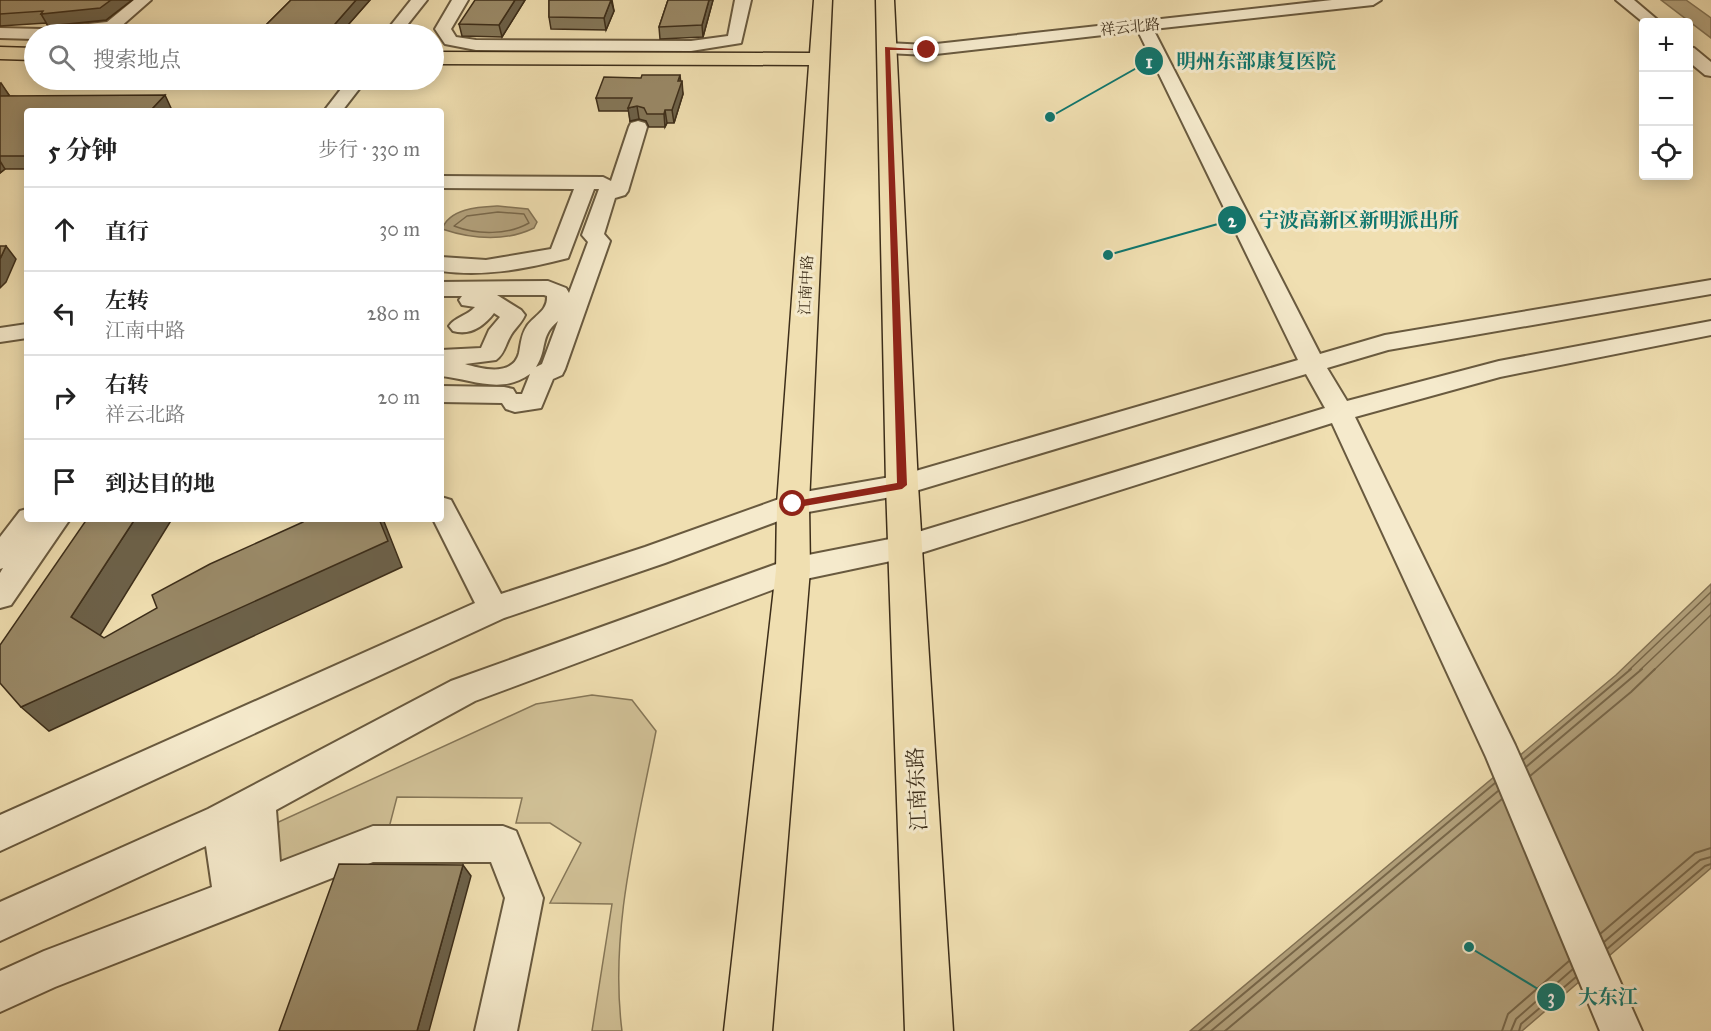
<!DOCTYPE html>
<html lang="zh">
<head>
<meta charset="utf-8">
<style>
  body { margin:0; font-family:"IM FELL Great Primer","Noto Serif SC",serif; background:#f2f2f2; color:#222 }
  .controls { position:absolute; right:18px; top:18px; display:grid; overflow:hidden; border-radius:6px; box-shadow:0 3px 15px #0003 }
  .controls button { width:54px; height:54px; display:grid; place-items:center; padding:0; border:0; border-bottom:2px solid #e0e0e0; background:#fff; color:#222; font:30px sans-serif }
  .stop { position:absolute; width:18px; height:18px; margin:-14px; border:4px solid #8f2418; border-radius:50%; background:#fff }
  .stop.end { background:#8f2418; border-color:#fff; box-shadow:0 2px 6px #0008 }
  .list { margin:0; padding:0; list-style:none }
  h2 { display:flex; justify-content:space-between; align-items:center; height:78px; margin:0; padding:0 24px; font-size:26px }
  h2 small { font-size:20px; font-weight:400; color:#767676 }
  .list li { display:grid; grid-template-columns:39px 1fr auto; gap:18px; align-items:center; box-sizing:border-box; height:84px; padding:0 24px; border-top:2px solid #e0e0e0 }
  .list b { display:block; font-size:22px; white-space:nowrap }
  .list p { margin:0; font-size:20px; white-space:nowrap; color:#767676 }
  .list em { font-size:20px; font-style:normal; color:#767676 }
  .icon { flex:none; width:33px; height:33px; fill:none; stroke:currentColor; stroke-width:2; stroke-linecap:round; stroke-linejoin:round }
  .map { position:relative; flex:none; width:1711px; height:1031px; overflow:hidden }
  .search { position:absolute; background:#fff; box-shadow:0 3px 15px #0003; left:24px; top:24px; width:420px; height:66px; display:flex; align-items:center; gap:15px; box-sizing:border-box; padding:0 21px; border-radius:33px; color:#767676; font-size:22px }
  .panel { position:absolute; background:#fff; box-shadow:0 3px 15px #0003; left:24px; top:108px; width:420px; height:414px; border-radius:6px }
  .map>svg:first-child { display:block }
  .green { fill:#d1c197; stroke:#867758; stroke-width:1.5 }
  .water { fill:#b3a27d; stroke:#837355; stroke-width:1.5 }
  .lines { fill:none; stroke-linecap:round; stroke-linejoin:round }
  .shore-far1 { stroke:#78684b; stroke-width:1.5 }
  .shore { stroke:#78684b; stroke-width:2 }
  .minor-casing { stroke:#695a3f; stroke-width:4 }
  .major-casing { stroke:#3c2d19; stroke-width:3 }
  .minor { fill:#f5eacc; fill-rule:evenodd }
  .major { fill:#f0dfb1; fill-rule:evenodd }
  .wall { fill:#847759; stroke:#3c2d19; stroke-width:1.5 }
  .shaded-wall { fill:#6c6149; stroke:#3c2d19; stroke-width:1.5 }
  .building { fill:#9a8a68; stroke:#3c2d19; stroke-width:1.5 }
  .route { fill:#8f2418 }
  .labels { text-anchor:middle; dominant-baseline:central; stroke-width:6; stroke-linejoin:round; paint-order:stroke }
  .far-street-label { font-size:15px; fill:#3c2d19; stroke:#f5eacc }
  .near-street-label { font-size:21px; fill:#3c2d19; stroke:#f5eacc }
  .leader { fill:none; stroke:#0f766e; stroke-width:2 }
  .callout-dot { fill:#0f766e; stroke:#f5eacc; stroke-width:2 }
  .mark-label { font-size:18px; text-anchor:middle; font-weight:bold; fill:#fff }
  .callout-label { font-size:20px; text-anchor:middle; font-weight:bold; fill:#0f766e; stroke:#f5eacc; stroke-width:6; stroke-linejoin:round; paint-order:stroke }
</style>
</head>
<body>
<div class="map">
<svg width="1711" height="1031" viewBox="0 0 1711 1031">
  <rect width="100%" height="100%" fill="#f0dfb1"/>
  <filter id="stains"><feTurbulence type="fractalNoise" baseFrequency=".00333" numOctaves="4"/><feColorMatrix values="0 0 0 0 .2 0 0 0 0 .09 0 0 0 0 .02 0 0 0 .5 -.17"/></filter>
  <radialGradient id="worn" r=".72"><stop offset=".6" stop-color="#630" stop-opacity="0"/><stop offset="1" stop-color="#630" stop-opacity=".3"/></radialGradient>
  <!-- green -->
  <path class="green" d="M592,695L632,700L656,731C637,829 609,931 622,1031H592L612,904L550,903L581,843L550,823H516L522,798L397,797L390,824L373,844L267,884L259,831L536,704Z"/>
  <!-- water -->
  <g class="water">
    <path d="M1661,0H1686L1711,18V38Z"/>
    <path d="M498,206L528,209L537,222L534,228C505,242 472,239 442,229C450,208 478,207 498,206Z"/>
    <path d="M1711,584V868L1522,1031H1190L1616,675Z"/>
  </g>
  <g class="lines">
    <!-- shore-far1 -->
    <g class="shore-far1">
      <path d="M498,212L524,214L529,223C508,235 477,235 454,226L467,216Z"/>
      <path d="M1629,670L1711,592"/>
      <path d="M1640,670L1711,603"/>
      <path d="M1654,670L1711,615"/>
    </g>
    <!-- shore -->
    <g class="shore">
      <path d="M1523,760L1631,669"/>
      <path d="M1526,767L1642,669"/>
      <path d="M1530,776L1631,692L1655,669"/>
      <path d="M1600,934L1695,853L1711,848"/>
      <path d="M1604,942L1700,860L1711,857"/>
      <path d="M1607,949L1705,866L1711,864"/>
      <path d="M1199,1031L1495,783"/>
      <path d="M1211,1031L1498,791"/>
      <path d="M1225,1031L1502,799"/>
      <path d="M1502,1031L1508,1014L1569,961"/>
      <path d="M1511,1031L1516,1019L1573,969"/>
      <path d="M1519,1031L1521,1024L1576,977"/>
    </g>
    <defs>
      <g id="minor">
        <path d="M134,0H151L118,29L80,34H34V39L0,38V28L42,29L107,22Z"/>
        <path d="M411,0H427L400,34H384Z"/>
        <path d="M452,0H468L451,29L456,37L476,40L691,41L728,36L735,0H751L741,43L691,51L476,50L445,44L435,29Z"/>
        <path d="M1332,0H1381L1373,5L1153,29L1320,354L1385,335L1711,280V294L1388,350L1327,368L1347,401L1499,361L1711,321V335L1500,377L1355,417L1515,745L1642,1031H1600L1486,757L1332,423L905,558L796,581L475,701L276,810L280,862L373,826H503L516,831L543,898L517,1031H475L505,898L491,862H373L55,987L0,1012V971L44,951L212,887L206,846L0,941V902L208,809L451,681L793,558L905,536L1325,408L1306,374L902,495L797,514L665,563L504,618L0,851V815L475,603L433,519H441V497L451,500L501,594L645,547L793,494L902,475L1298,360L1138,31L927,55L887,53L879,48L887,43L927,45Z"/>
        <path d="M1616,0H1634L1660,22L1644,23Z"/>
        <path d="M1688,47L1694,48L1711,62V76L1705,75L1688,61Z"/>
        <path d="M348,80H366L342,111H324Z"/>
        <path d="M638,121L645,123L647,127L628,191L625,195L615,198L604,234L610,241L565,369L562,375L553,379L541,408L515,412L506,409L502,403L441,402V386L504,387L513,389L516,394H522L530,374C501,395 472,379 441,376V350L481,348L489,330L500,317L494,313C484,326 470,336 453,331L449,326C455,317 467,316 475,307L462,305L459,300L462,296H441V282L548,281L566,288L569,293L588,242L582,235L599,189H594L568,258C525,269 485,277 441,271V257L486,260L551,249L574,189L441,188V176L603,177L611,181L629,127L631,123ZM497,295H544L547,296C548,311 535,315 527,326C521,335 521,343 519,353C513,377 481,369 465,364L496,360C505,353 505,345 511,335C515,328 521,324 525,315L521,310ZM558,321L542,364L536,367C548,348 539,337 558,321Z"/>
        <path d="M27,324V338L0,342V328Z"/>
        <path d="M27,509V519H70L11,605L0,608V573L3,568L0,569V537L20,511Z"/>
      </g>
      <g id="major">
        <path d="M814,0H832L809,504L810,570L772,1031H724L776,570L777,504L809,65L434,64V52L810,53Z"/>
        <path d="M876,0H894L918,485L953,1031H905L886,485Z"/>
        <path d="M0,47L34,48V60L0,59Z"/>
      </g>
    </defs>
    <!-- minor casing -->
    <use href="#minor" class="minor-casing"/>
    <!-- major casing -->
    <use href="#major" class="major-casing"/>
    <!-- minor -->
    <use href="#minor" class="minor"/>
    <!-- major -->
    <use href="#major" class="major"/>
  </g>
  <!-- wall -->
  <g class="wall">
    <path d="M0,0H132L106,20L48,26L46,23L0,26Z"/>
    <path d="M291,0H370L340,34H261L260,31Z"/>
    <path d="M525,0L502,37L462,36L459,24Z"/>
    <path d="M549,0H612L614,11L606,30L551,29L549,17Z"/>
    <path d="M668,0H713L703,37L660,39L659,27Z"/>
    <path d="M680,81L683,94L674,123H667L665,127H649L646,121L639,119L630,121L629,111H599L596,98Z"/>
    <path d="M0,83L9,95L8,96L171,108L27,111V169H5L0,173Z"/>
  </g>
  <!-- shaded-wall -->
  <g class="shaded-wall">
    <path d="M111,0H132L106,20L48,26L41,14Z"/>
    <path d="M356,0H370L340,34H329L328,32Z"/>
    <path d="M515,0H525L502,37L499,25Z"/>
    <path d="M611,0L614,11L606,30L604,18Z"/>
    <path d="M709,0H713L703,37L702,25Z"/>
    <path d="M680,75L681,84L682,81L683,94L674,123L672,110L678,81Z"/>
    <path d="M1,83L9,95L0,102V84Z"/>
    <path d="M165,95L171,108L168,111H150Z"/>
    <path d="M637,106L639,119L630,121L628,108Z"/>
    <path d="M665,110L667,123L665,127L664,114Z"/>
    <path d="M0,161L5,169L0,173Z"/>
    <path d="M6,246L16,259L6,282L0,288V259Z"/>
    <path d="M135,519H172L96,642L71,617Z"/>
    <path d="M379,519H383L402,567L49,731L21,707Z"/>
    <path d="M463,865L471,876L429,1031H417Z"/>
  </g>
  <!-- building -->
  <g class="building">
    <path d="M0,0H111L100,8L41,14L43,11L0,14Z"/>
    <path d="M291,0H356L328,32L260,31Z"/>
    <path d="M475,0H515L499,25L459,24Z"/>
    <path d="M549,0H611L604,18L549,17Z"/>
    <path d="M668,0H709L702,25L659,27Z"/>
    <path d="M642,75H680L678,81H682L672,110H665L664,114H647L644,108L637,106L628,108L632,98H596L604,77L641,78Z"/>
    <path d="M165,95L150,111H27V156H0V96Z"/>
    <path d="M0,246H6L0,259Z"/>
    <path d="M87,519H135L71,617L104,638L157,608L152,595L210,564L303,522L302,519H379L388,541L21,707L0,683V645Z"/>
    <path d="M339,864L463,865L417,1031H279Z"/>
  </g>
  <!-- route -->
  <path class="route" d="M885,47L930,50H890L907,485L902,489L793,508L789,504L790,502L897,483Z"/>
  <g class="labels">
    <!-- far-street labels -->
    <g class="far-street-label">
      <text transform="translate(1130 27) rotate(-6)">祥云北路</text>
      <text transform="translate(806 285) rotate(-87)">江南中路</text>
    </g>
    <!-- near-street labels -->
    <g class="near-street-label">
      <text transform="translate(917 789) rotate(-93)">江南东路</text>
    </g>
  </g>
  <!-- callouts -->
  <path class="leader" d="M1050 117L1149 61M1108 255L1232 220M1469 947L1551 997"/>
  <g class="callout-dot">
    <circle cx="1050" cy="117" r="6"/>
    <circle cx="1108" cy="255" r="6"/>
    <circle cx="1469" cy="947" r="6"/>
    <circle cx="1149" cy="61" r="15"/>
    <circle cx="1232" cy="220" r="15"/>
    <circle cx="1551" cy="997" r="15"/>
  </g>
  <g class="mark-label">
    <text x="1149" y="68">1</text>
    <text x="1232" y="227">2</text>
    <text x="1551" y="1003">3</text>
  </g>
  <g class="callout-label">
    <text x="1256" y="68">明州东部康复医院</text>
    <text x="1359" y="227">宁波高新区新明派出所</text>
    <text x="1608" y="1004">大东江</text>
  </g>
  <rect width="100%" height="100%" filter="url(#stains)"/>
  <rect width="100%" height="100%" fill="url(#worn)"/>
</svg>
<div class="controls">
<button>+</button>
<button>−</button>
<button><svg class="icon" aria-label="locate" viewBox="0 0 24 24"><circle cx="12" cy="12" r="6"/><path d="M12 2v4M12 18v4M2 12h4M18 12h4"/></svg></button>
</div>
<div class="stop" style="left:793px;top:504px"></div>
<div class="stop end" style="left:927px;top:50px"></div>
<div class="search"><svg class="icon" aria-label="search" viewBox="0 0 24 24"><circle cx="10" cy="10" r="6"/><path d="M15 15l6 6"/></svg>搜索地点</div>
<section class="panel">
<h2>5 分钟<small>步行 · 330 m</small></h2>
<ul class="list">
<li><svg class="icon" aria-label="ahead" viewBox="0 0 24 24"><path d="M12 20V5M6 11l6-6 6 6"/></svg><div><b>直行</b></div><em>30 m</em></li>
<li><svg class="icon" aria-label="left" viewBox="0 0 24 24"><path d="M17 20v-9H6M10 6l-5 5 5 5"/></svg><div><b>左转</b><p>江南中路</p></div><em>280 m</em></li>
<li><svg class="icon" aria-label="right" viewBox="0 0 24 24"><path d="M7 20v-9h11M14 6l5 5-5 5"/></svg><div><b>右转</b><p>祥云北路</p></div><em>20 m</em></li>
<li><svg class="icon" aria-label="arrive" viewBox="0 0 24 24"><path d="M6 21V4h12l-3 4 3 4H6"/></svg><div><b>到达目的地</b></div></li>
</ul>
</section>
</div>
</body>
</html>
